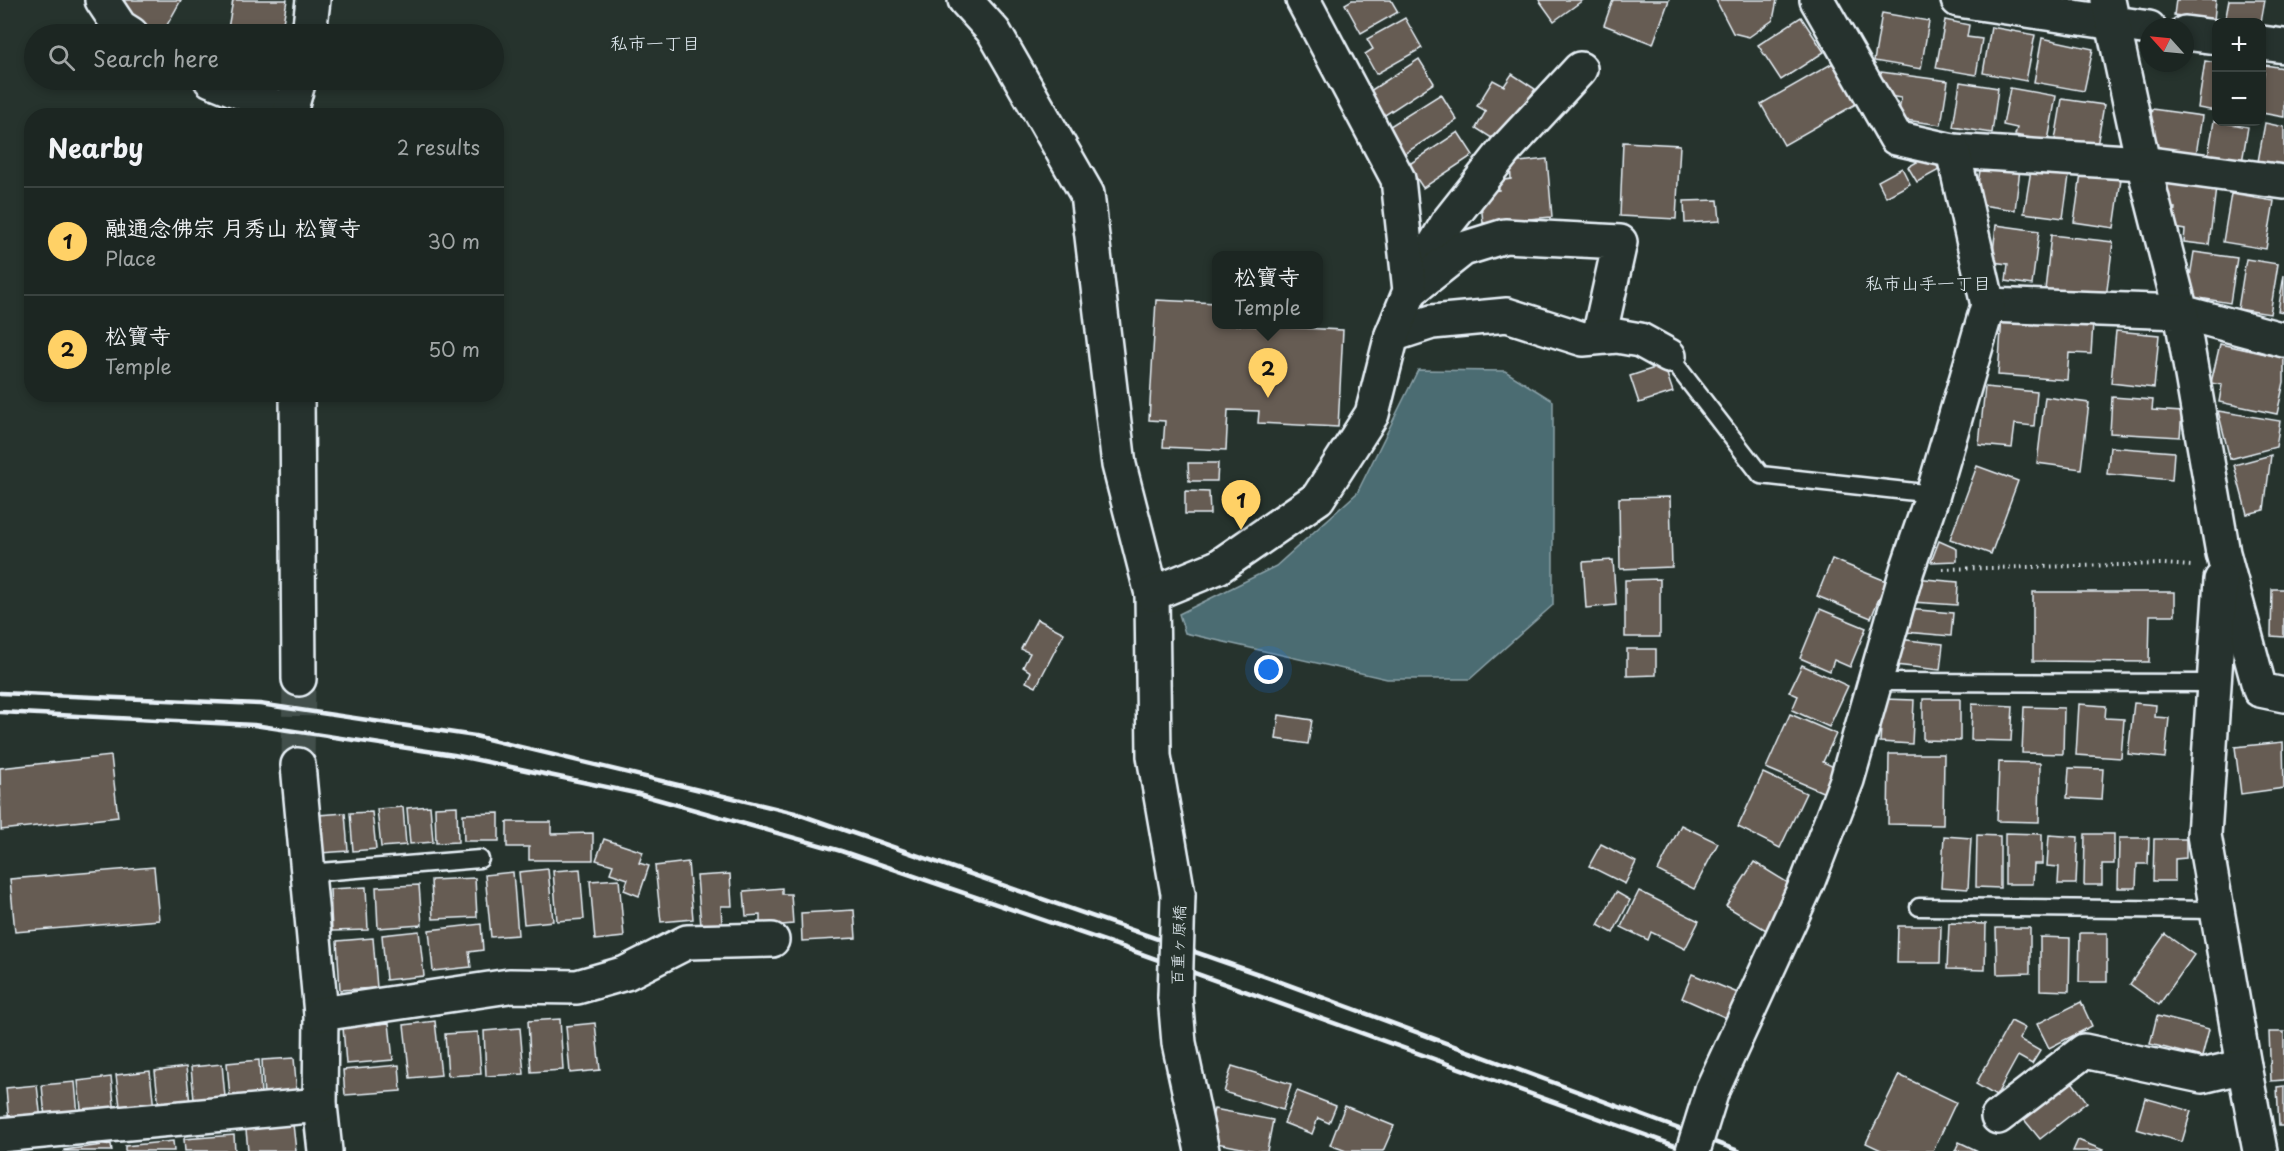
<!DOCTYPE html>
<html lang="en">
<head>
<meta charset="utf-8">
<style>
  body { margin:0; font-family:"Playpen Sans","Klee One",sans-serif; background:#29322f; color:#f1f3f6 }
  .controls { position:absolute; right:18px; top:18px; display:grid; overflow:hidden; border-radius:12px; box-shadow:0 3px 9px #0003 }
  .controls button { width:54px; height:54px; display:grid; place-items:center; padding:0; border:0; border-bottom:2px solid #3a4340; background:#1c2622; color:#f1f3f6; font:30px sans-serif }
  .compass { position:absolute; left:2140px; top:18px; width:54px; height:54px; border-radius:50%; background:#1c2622; box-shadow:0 3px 9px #0003; rotate:297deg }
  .you { position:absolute; left:1269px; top:670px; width:21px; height:21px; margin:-15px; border:4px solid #fff; border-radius:50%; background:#1a73e8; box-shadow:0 0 0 9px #1a73e833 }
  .badge { display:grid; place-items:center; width:39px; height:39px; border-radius:50%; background:#ffd166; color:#111; font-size:20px; font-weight:700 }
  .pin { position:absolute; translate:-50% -50px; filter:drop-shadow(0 2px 3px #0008) }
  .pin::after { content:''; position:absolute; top:32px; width:21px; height:18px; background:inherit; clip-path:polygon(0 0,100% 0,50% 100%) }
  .popup { position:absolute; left:1212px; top:251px; width:111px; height:78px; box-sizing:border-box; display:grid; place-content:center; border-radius:12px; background:#1c2622; filter:drop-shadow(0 2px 4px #0005); font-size:20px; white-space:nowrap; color:#a0a5a5 }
  .popup b { font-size:22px; color:#f1f3f6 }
  .popup::after { content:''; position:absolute; left:50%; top:100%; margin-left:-12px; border:12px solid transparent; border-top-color:#1c2622 }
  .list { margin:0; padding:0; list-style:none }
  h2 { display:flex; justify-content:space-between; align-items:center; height:78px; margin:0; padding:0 24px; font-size:26px }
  h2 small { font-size:20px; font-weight:400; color:#a0a5a5 }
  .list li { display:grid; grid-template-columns:39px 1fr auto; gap:18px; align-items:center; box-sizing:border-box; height:108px; padding:0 24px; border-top:2px solid #3a4340 }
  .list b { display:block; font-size:22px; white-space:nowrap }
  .list p { margin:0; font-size:20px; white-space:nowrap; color:#a0a5a5 }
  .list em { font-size:20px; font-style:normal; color:#a0a5a5 }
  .icon { flex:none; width:33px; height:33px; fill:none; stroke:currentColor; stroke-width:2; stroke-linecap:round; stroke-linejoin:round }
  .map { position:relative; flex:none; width:2284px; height:1151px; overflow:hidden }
  .search { position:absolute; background:#1c2622; box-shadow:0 3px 9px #0003; left:24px; top:24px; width:480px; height:66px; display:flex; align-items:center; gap:15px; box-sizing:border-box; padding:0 21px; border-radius:33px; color:#a0a5a5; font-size:22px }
  .panel { position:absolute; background:#1c2622; box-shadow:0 3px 9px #0003; left:24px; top:108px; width:480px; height:294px; border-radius:24px }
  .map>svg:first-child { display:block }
  .water { fill:#4b6c72; stroke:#8aa1a8; stroke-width:1.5 }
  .building { fill:#665b52; stroke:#e8f1f8; stroke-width:1.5 }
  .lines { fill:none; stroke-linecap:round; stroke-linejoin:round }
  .street-tunnel { stroke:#43504b; stroke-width:33; stroke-dasharray:33 16; stroke-linecap:butt }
  .lane-casing { stroke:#e8f1f8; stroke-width:21 }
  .street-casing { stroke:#e8f1f8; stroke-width:38 }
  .path { stroke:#e8f1f8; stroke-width:4; stroke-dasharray:1.5 4.5; stroke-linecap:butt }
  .lane { stroke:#26332d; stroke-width:16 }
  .street { stroke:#26332d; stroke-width:33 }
  .rail { stroke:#e8f1f8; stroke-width:4.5 }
  .street-bridge-casing { stroke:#e8f1f8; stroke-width:38; stroke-linecap:butt }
  .street-bridge { stroke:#26332d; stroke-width:33 }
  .labels { text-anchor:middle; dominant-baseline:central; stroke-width:4.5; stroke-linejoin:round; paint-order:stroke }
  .street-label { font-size:16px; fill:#e8f1f8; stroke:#26332d }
  .neighbourhood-label { font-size:18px; fill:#e8f1f8; stroke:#26332d }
</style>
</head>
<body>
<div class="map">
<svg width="2284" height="1151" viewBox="0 0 2284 1151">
  <rect width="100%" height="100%" fill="#26332d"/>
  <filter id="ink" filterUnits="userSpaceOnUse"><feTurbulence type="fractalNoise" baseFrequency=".0167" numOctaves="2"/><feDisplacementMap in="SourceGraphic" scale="12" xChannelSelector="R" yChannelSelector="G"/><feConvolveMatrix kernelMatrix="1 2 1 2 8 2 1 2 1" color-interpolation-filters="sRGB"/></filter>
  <g filter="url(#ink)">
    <!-- water -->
    <path class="water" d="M1418,370L1505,371L1553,401V605L1470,679H1387L1185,633L1179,614L1276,566L1357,493Z"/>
    <!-- building -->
    <g class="building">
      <path d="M119,0H181L162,34L115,7Z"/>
      <path d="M233,0H287L281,34H227Z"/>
      <path d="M1352,0H1391L1398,12L1361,33L1345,4Z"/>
      <path d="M1539,0H1583L1554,21Z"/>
      <path d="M1613,0H1669L1653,44L1604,25Z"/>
      <path d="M1716,0H1777L1773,20L1749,37L1733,33Z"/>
      <path d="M2176,0H2216L2214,20L2174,15Z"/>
      <path d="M2229,0H2265L2261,22H2225Z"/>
      <path d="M1882,13L1929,21L1921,69L1874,61Z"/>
      <path d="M1801,17L1824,52L1781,80L1758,45Z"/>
      <path d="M1405,18L1422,48L1376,74L1365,54L1373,49L1367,39Z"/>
      <path d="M1945,20L1969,25L1967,37L1982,39L1976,75L1936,68Z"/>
      <path d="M1991,27L2035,35L2026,81L1983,73Z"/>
      <path d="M2042,38L2093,49L2084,91L2034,82Z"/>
      <path d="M1419,59L1434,83L1382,117L1367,93Z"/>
      <path d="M2205,61L2216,63V111L2198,108Z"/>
      <path d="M1833,63L1856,104L1784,145L1761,104Z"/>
      <path d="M2265,65L2284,68V117L2262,113V86Z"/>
      <path d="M1881,72L1948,81L1941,125L1898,119L1901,98L1878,94Z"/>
      <path d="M1512,74L1535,89L1501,144L1476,128L1486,111L1477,106L1493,80L1504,86Z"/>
      <path d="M1960,82L1998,88L1992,133L1953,127Z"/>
      <path d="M2010,88L2056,96L2048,141L2015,135L2017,128L2003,125Z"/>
      <path d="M1441,94L1457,120L1404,154L1387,128Z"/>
      <path d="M2062,99L2104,105L2097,146L2055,140Z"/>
      <path d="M2152,109L2202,116L2195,161L2159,156L2160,147L2147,145Z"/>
      <path d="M2214,121L2248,127L2241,168L2207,162Z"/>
      <path d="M2265,123L2284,127V171L2257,167Z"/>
      <path d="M1458,132L1473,155L1423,188L1408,165Z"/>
      <path d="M1623,142L1680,145L1676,219L1620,216Z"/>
      <path d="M1931,154L1939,170L1917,182L1908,167Z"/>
      <path d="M1547,159L1552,217L1483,223L1480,192L1499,190L1498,181L1511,179L1510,163Z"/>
      <path d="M1981,164L2020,169L2015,210L1975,204Z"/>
      <path d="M1902,168L1910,184L1886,197L1878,181Z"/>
      <path d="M2031,170L2069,176L2063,218L2024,213Z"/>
      <path d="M2081,174L2121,179L2114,228L2074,222Z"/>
      <path d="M2168,182L2216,188L2209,245L2184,242L2185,230L2173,228L2175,208L2165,207Z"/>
      <path d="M2231,194L2274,201L2266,249L2223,242Z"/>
      <path d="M1718,200L1720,221L1685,223L1684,201Z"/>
      <path d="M1996,225L2039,231L2032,285L2006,281L2008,264L1992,262Z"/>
      <path d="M2051,235L2113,242L2106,298L2045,290Z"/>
      <path d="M2194,252L2237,258L2230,303L2187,296Z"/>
      <path d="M2246,259L2278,264L2270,314L2238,309Z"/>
      <path d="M2284,275V312L2278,311Z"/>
      <path d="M1156,300L1217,303V324L1343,330L1338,427L1258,423L1259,411L1228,410L1226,450L1163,447L1165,421L1149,420Z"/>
      <path d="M2002,316L2093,323L2091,354L2069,353L2067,380L1998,375Z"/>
      <path d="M2116,331L2159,335L2154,388L2111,383Z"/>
      <path d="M2220,344L2284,358V382L2277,414L2219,402L2222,385L2211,383Z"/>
      <path d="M1664,365L1673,392L1639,403L1630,376Z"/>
      <path d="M1985,387L2037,392L2034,426L2015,424L2012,448L1979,445Z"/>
      <path d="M2045,397L2089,403L2081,469L2037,463Z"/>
      <path d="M2112,397L2153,400L2152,410L2182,412L2180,437L2110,433Z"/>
      <path d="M2218,411L2280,421L2276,447L2230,459Z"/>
      <path d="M2110,447L2174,452L2172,480L2107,474Z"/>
      <path d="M2271,455L2264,510L2247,514L2234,465Z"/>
      <path d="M1188,463H1218L1217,481H1189Z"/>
      <path d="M1977,466L2018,481L1991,554L1950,539Z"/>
      <path d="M1185,491L1209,492L1210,514H1185Z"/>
      <path d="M1235,491L1254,502L1243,521L1224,510Z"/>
      <path d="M1670,497L1672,567L1620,569L1619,498Z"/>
      <path d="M1939,541L1957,549V561L1931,562Z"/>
      <path d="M1832,559L1886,581L1871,618L1817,596Z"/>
      <path d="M1613,560L1616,605L1586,608L1583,562Z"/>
      <path d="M1914,578L1958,582L1957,605L1912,602Z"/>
      <path d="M1660,579V637H1625V580Z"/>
      <path d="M2272,589H2284V637L2271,636Z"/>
      <path d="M2033,592H2175V615H2150L2149,662L2033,661Z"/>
      <path d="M1820,609L1866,628L1850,667L1834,660L1830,671L1800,658Z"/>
      <path d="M1907,609L1953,613L1951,636L1905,632Z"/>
      <path d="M1037,619L1064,633L1036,687L1026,682L1031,672L1023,667L1030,653L1021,649Z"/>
      <path d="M1898,639L1943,644L1940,670L1895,665Z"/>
      <path d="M1627,649H1656V675L1627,676Z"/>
      <path d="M1802,665L1848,686L1829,727L1792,710L1798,696L1789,692Z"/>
      <path d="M1883,699L1914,700L1912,744L1880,742Z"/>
      <path d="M1923,699H1960V741L1923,740Z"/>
      <path d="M2134,703L2156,705L2155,717L2169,718L2165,758L2128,754Z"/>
      <path d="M1972,704L2013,706L2011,741L1971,740Z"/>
      <path d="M2079,704L2106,706L2105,718L2124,719L2121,758L2076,755Z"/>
      <path d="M2024,707L2064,708L2063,754L2022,753Z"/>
      <path d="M1790,714L1836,734L1823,762L1836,768L1825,793L1766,768Z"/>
      <path d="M1279,715L1312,720L1308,744L1276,739Z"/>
      <path d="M2283,742L2284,788L2241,794L2235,747Z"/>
      <path d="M1889,754H1944L1943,825L1888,824Z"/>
      <path d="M111,756L118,817L1,830L0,768Z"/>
      <path d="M1999,762L2040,763L2039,822L1997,821Z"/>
      <path d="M2069,768L2103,769L2101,800L2067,798Z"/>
      <path d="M1763,773L1806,793L1780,848L1738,827Z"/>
      <path d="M430,806L433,842L410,844L407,808Z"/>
      <path d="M457,806L458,842L436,843L435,807Z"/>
      <path d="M403,807L406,845L381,847L377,809Z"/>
      <path d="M372,812L376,849L353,851L350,813Z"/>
      <path d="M345,813L348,851L320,853L318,815Z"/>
      <path d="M499,813V841H464L463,814Z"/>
      <path d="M507,822H551V834L593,833V860H529V847H507Z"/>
      <path d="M1681,825L1718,843L1694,889L1658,871Z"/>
      <path d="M2005,833L2042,834V864H2034L2033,884H2005Z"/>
      <path d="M2085,834H2114V864H2102V885H2084Z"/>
      <path d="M1977,835L2000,836V888L1976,887Z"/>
      <path d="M2049,835L2078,837L2076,884H2058L2059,867L2047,866Z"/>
      <path d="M1944,836L1971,838L1968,889L1941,887Z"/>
      <path d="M2119,838H2149L2148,864H2137L2136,888H2118Z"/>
      <path d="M604,839L643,852L639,863L649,866L639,896L624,890L628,879L610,873L613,865L596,860Z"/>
      <path d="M2154,839H2186V858L2175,859V881H2153Z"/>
      <path d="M1601,844L1636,862L1625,884L1589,866Z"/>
      <path d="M688,862L693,919L661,922L655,866Z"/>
      <path d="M1754,862L1793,886L1766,930L1726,906Z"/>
      <path d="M154,867L159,920L15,932L10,879Z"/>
      <path d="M548,869L553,921L524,924L519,872Z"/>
      <path d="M580,869L584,919L557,921L553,871Z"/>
      <path d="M513,872L518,935L491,937L485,875Z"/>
      <path d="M730,874L732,906H721L722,924L701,926L697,876Z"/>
      <path d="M475,878L477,917L433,919L431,880Z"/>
      <path d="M619,879L624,937L595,940L590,881Z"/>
      <path d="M419,885L422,925L378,928L376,887Z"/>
      <path d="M366,887L368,930L332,931L330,889Z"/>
      <path d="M782,888V894H791L793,924L760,927V915L746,916L744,891Z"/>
      <path d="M1639,891L1699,921L1685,949L1651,932L1648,940L1621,927Z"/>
      <path d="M1616,892L1630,900L1613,933L1598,925Z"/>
      <path d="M854,910L856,938L802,941L801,913Z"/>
      <path d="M1949,923L1986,924L1985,970L1947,969Z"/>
      <path d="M481,924L483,950L469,952L471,967L433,971L429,930Z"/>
      <path d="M1898,926H1941L1940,963H1897Z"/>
      <path d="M1996,928H2030V973L1997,974Z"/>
      <path d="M419,931L424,976L386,980L382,935Z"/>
      <path d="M2080,933H2107V982H2079Z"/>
      <path d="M2165,934L2194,955L2159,1005L2130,984Z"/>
      <path d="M2040,937L2070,938L2069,991L2040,990Z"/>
      <path d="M373,938L377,988L340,990L337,941Z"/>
      <path d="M1692,974L1740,994L1729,1019L1682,998Z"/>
      <path d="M2081,1002L2092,1026L2049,1048L2037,1024Z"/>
      <path d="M2157,1016L2209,1029L2202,1057L2150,1044Z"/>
      <path d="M560,1019L563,1070L531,1072L528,1021Z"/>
      <path d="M435,1021L441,1075L410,1078L404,1025Z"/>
      <path d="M2011,1021L2025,1028L2019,1039L2040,1051L2032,1064L2018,1056L1996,1096L1976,1084Z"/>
      <path d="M389,1023L393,1060L346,1064L343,1027Z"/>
      <path d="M595,1023L600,1070L570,1073L566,1026Z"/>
      <path d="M520,1028L524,1074L486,1076L484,1031Z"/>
      <path d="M478,1032L481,1074L448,1076L445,1034Z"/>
      <path d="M2269,1032H2284V1080L2271,1081Z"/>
      <path d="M294,1058L297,1095L264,1097L262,1060Z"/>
      <path d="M259,1060L261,1095L230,1098L227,1063Z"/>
      <path d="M222,1064L225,1097L194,1100L191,1067Z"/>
      <path d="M399,1065L401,1091L345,1095L343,1070Z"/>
      <path d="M1232,1066L1291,1084L1283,1110L1224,1092Z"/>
      <path d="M186,1067L190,1104L159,1107L155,1071Z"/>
      <path d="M150,1071L154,1110L121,1114L116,1075Z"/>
      <path d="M1899,1075L1956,1102L1933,1151H1883L1866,1143Z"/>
      <path d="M111,1077L115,1114L82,1118L78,1081Z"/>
      <path d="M2070,1079L2087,1102L2040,1139L2022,1117Z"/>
      <path d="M75,1082L78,1116L45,1118L42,1085Z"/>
      <path d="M37,1085L41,1120L9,1123L6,1088Z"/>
      <path d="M2284,1086V1126H2279L2277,1087Z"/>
      <path d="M1297,1091L1336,1106L1329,1123L1318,1118L1312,1134L1284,1123Z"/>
      <path d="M2145,1098L2191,1111L2182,1142L2136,1129Z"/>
      <path d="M1345,1106L1394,1126L1383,1151H1346L1330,1145Z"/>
      <path d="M1214,1109L1273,1120L1267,1151H1256L1207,1141Z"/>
      <path d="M293,1124L296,1151H248L246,1130Z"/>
      <path d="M234,1135L235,1151H185L184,1139Z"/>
      <path d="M2078,1140L2103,1150L2102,1151H2073Z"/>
      <path d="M173,1141L174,1151H125V1146Z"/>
      <path d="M1959,1142L1978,1151H1955Z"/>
      <path d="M111,1144L112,1151H64V1150Z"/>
    </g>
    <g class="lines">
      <!-- street-tunnel -->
      <path class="street-tunnel" d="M298,765L299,679"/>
      <defs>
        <g id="lane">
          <path d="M1669,356L1761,475L1933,494"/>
          <path d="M1875,682L2215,683"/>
          <path d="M308,873L480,859"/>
          <path d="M1919,907L2217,910"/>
        </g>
        <g id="street">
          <path d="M102,0L120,27L131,34"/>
          <path d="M965,0L994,32L1087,194L1119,465L1152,594L1154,756L1178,894"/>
          <path d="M1958,0L2149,28"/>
          <path d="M2108,0L2143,163L2181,312L2284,340"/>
          <path d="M2185,33L2216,37"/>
          <path d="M309,34L313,0"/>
          <path d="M2262,43L2284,46"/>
          <path d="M211,80L290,112V116"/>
          <path d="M290,112L299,80"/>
          <path d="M1953,151L2143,163L2284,182"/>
          <path d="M1414,280L1448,222L1505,150L1580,69"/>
          <path d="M1410,291L1463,249L1505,236L1620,242L1599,337"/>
          <path d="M1988,305L2181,312L2223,553L2260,690L2284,695"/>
          <path d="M1392,335L1432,322L1507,315L1583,339L1617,336L1640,340L1669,356"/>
          <path d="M297,394L299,679"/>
          <path d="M2221,580L2204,835L2244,1066"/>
          <path d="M1152,594L1218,567L1318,498L1372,414L1392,335L1410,291L1398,179L1303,0"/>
          <path d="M298,765L321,1014L320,1105L325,1151"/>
          <path d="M1175,997L1179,1043L1202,1151"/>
          <path d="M321,1014L509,986L577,987L626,973L687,942L772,940"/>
          <path d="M1712,1090L1808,881L1847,780L1907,570L1933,494L1988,305L1953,151L1896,138L1817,0"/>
          <path d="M1998,1117L2084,1051L2202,1076L2244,1066L2260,1151"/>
          <path d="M0,1135L320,1105"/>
        </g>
      </defs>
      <!-- lane casing -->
      <use href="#lane" class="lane-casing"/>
      <!-- street casing -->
      <use href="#street" class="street-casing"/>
      <!-- path -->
      <path class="path" d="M1943,569L2164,564L2191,566"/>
      <!-- lane -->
      <use href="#lane" class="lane"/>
      <!-- street -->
      <use href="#street" class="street"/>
      <!-- rail -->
      <g class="rail">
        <path d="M0,693L260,704L475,736L795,813L1267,977L1739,1151"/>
        <path d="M0,712L254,725L454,755L635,793L841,851L1125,948L1690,1151"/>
      </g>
      <defs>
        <g id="street-bridge">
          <path d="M1175,997L1178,894"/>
          <path d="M1693,1151L1712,1090"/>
        </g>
      </defs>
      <!-- street-bridge casing -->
      <use href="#street-bridge" class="street-bridge-casing"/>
      <!-- street-bridge -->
      <use href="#street-bridge" class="street-bridge"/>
    </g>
  </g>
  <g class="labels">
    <!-- street labels -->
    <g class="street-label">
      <text transform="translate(1177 945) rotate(-88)">百重ヶ原橋</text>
    </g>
    <!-- neighbourhood labels -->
    <g class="neighbourhood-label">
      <text x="655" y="42">私市一丁目</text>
      <text x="1928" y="282">私市山手一丁目</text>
    </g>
  </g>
</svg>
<div class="controls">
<button>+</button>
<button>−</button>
</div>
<svg class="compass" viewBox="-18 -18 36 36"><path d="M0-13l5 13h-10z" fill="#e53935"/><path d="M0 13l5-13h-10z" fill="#a0a5a5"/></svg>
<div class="you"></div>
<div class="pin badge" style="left:1241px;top:530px">1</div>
<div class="pin badge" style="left:1268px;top:398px">2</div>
<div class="popup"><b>松寶寺</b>Temple</div>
<div class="search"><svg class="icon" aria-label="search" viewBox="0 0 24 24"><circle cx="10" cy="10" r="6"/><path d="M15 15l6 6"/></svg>Search here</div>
<section class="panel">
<h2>Nearby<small>2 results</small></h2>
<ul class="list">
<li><span class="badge">1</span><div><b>融通念佛宗 月秀山 松寶寺</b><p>Place</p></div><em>30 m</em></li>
<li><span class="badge">2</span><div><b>松寶寺</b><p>Temple</p></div><em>50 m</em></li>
</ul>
</section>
</div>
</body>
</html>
